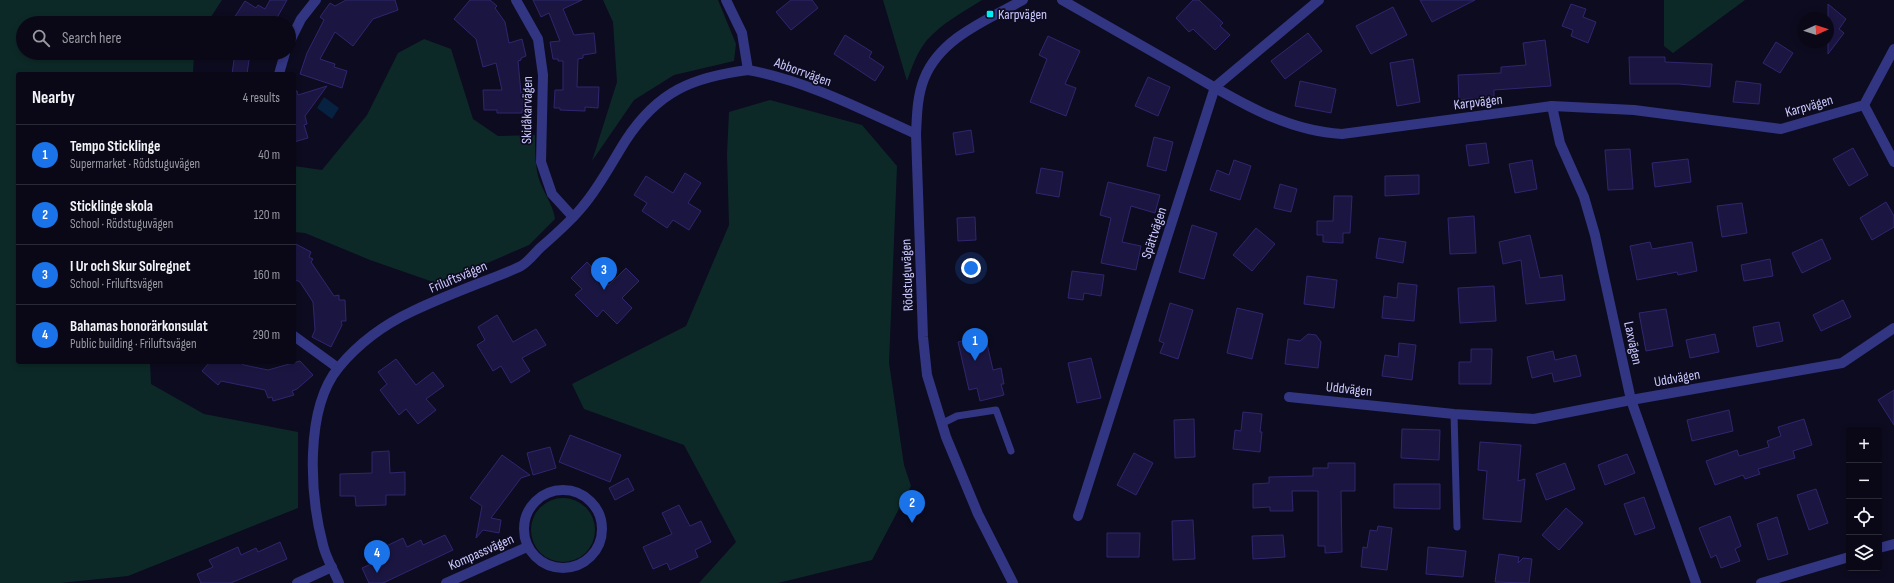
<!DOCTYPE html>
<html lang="en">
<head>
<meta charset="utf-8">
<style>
  body { margin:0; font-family:"Sofia Sans Condensed",sans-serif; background:#131120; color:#f1f3f6 }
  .controls { position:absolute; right:12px; bottom:12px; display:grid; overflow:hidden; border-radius:4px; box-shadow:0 2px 6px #0003 }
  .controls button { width:36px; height:36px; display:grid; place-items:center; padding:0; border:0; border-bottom:1px solid #2a2936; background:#0a0817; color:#f1f3f6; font:20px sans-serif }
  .compass { position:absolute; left:1798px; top:12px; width:36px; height:36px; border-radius:50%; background:#0a0817; box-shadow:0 2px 6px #0003; rotate:87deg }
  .you { position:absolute; left:971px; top:268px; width:14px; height:14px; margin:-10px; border:3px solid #fff; border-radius:50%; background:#1a73e8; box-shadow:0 0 0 6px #1a73e833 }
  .badge { display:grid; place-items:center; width:26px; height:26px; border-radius:50%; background:#1a73e8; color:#fff; font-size:13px; font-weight:700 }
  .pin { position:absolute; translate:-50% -33px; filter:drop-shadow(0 1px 2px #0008) }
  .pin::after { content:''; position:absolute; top:21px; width:14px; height:12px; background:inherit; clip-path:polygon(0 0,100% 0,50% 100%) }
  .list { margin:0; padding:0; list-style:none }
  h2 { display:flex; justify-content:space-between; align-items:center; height:52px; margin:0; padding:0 16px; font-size:17px }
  h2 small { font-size:13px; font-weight:400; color:#999aa1 }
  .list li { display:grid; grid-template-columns:26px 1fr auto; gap:12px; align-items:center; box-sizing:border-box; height:60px; padding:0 16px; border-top:1px solid #2a2936 }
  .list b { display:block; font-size:15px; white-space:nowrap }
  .list p { margin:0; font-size:13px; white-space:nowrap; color:#999aa1 }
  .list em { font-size:13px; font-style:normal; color:#999aa1 }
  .icon { flex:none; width:22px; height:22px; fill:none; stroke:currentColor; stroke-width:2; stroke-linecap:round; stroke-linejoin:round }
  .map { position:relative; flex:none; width:1894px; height:583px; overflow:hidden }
  .search { position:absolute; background:#0a0817; box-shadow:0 2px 6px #0003; left:16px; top:16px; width:280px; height:44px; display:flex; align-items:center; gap:10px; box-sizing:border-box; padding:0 14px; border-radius:22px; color:#999aa1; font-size:15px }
  .panel { position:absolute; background:#0a0817; box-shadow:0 2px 6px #0003; left:16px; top:72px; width:280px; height:292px; border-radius:4px }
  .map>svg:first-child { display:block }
  .green { fill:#0d2927 }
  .water { fill:#072141 }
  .building { fill:#1b1641; stroke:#2f266f }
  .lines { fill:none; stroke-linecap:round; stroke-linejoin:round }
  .service { stroke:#323582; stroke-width:7 }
  .minor { stroke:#323582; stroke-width:10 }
  .tertiary { stroke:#323582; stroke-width:10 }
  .poi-dot { fill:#00edf4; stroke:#0d0b1f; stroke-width:1.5 }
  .labels { text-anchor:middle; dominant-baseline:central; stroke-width:3.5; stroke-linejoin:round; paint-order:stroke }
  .poi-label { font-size:14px; fill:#cbc9ff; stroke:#0d0b1f; text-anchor:start }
  .street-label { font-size:14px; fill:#cbc9ff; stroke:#0d0b1f }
</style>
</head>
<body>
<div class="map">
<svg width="1894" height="583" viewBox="0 0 1894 583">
  <rect width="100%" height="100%" fill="#0d0b1f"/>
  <!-- green -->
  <g class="green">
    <path d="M0,0H222L207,23H23V53H194L193,74H18V362H150L151,384L204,414L298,432V508L128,576L60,583H0Z"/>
    <path d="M603,0H718L736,44L734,61L674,75L634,100L592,161L617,82L613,22Z"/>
    <path d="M883,0H982C963,12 942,23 927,40C917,52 912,67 907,81Z"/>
    <path d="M1664,0H1745L1673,53L1664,46Z"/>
    <path d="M424,39L451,49L473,119L498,136L535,135C535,148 535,163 538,176C542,191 553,204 555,219L529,245L439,284L370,260L305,233L294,232V166L322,170L367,115L398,53Z"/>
    <path d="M770,100L862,125L897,166L889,363L904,465L911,486L872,560L778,583H699L736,542L684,445L584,409L572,384L686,326L729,225L727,154L729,112Z"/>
    <circle cx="563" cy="530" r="32"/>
  </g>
  <!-- water -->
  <path class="water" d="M324,97L339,108L332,119L317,108Z"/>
  <!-- building -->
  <g class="building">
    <path d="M270,0H287L274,23H242L234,18L245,1L256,8L258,5L265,9Z"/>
    <path d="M346,0H395L398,10L373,19L353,46L335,32L320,59L335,64L334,67L347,71L342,88L300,74L307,53L324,20L320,17L330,3L335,6Z"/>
    <path d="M470,0H490L497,6L495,8L505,22L509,43L522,39L526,56L521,58V60L518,61L521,93H528V110H522V113H497V110H484L483,90H502L496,63L483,67L476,39L454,19Z"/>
    <path d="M533,0H582L563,9L574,35L594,33L596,53L583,55V58L578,59L577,87H599L598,108L585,107V111L560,110V108H554L555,90H563V61H558V59H553L550,42L560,41L549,13L541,17Z"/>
    <path d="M791,0H812L818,8L791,30L776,12Z"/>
    <path d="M1193,0H1199L1223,23L1220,26L1230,35L1215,50L1193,29L1189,32L1176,18Z"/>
    <path d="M1420,0H1475L1432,22Z"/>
    <path d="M1571,4L1586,9L1583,17L1596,22L1588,43L1571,36L1573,30L1562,26Z"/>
    <path d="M1828,4L1846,19L1839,29L1844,33L1828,54Z"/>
    <path d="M1393,7L1407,35L1371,54L1356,26Z"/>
    <path d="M1308,33L1322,51L1285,79L1271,61Z"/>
    <path d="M845,35L872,52L869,57L884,67L875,81L834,54Z"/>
    <path d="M1048,36L1080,51L1065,84L1076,88L1066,116L1030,102L1047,59L1039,55Z"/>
    <path d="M1545,40L1551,86L1494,90V97L1459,100L1458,75L1501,73V67L1526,65L1523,43Z"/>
    <path d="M1776,42L1793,53L1780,73L1763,63Z"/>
    <path d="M235,53H250L247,74H232Z"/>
    <path d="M1629,57H1665V62L1712,64L1710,87L1679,84H1630Z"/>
    <path d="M1413,59L1420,102L1397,106L1390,63Z"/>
    <path d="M1148,77L1170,87L1158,116L1135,106Z"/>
    <path d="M1300,81L1336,89L1331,113L1295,106Z"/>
    <path d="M1736,81L1761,84L1759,104L1733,102Z"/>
    <path d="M327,86L305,116L307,124L304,125L308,138L294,142V91H297L298,95Z"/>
    <path d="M971,130L974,152L956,155L953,133Z"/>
    <path d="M1154,137L1173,142L1166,171L1147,166Z"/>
    <path d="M1486,143L1489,163L1469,166L1466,145Z"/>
    <path d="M1853,148L1868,175L1849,186L1833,159Z"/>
    <path d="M1630,149L1633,189L1608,190L1605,150Z"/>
    <path d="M1688,159L1691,182L1655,187L1652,163Z"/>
    <path d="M1234,160L1251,166L1240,200L1210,190L1217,170L1229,175Z"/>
    <path d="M1532,160L1537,189L1515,193L1509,164Z"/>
    <path d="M1041,168L1063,172L1059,197L1036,193Z"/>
    <path d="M685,173L701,183L688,203L701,211L689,230L673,220L667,228L642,211L647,203L634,195L646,176L673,193Z"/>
    <path d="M1419,175V194L1385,196V176Z"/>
    <path d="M1108,182L1160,195L1155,213L1131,206L1122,242L1141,246L1136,270L1101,263L1111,218L1100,215Z"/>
    <path d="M1280,184L1297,189L1291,212L1274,208Z"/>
    <path d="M1334,196H1352L1350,233H1343V243L1323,242V235H1317V221H1333Z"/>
    <path d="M1886,202L1894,216V227L1872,240L1860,218Z"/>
    <path d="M1742,203L1747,233L1722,237L1717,206Z"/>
    <path d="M1474,216L1476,253L1450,254L1448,218Z"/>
    <path d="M975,217L976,240L958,241L957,218Z"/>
    <path d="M1192,225L1217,233L1204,279L1179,272Z"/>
    <path d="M1256,228L1275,244L1252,271L1233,255Z"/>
    <path d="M1530,235L1540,278L1562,275L1565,300L1526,304L1521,260L1503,264L1499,242Z"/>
    <path d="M1379,238L1406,242L1403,263L1376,258Z"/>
    <path d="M1822,239L1831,259L1802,273L1792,253Z"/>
    <path d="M1650,242L1652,249L1692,242L1697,271L1678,275L1677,272L1637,280L1630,246Z"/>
    <path d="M294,243L311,252L309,257L313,259L311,262L334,296L339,295V300H345L346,321H341L342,325L331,347L312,337L315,330L313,302L300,282L294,279Z"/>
    <path d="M1770,259L1773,276L1744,281L1741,265Z"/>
    <path d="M587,262L609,285L626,268L639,281L622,298L632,308L617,324L603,310L597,317L575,295L582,289L571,278Z"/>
    <path d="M1072,271L1104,275L1101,296L1084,293L1083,300L1068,298Z"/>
    <path d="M1307,276L1337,280L1334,308L1304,304Z"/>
    <path d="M1398,283L1417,285L1414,321L1382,318L1384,296L1397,298Z"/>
    <path d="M1494,286L1496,321L1460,323L1458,288Z"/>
    <path d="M1843,300L1851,317L1821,331L1813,315Z"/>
    <path d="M1170,303L1193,310L1178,359L1160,353L1164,343L1159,341Z"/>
    <path d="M1237,308L1263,314L1252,359L1227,353Z"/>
    <path d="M1666,309L1673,346L1646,351L1639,313Z"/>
    <path d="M497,315L513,342L536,329L546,345L522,358L530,371L511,383L501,366L493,371L477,345L485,340L478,327Z"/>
    <path d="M1779,322L1783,341L1757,347L1753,327Z"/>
    <path d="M1308,334L1316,335L1321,342L1318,368L1285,364L1288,339L1300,341Z"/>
    <path d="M1715,334L1719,352L1690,358L1686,340Z"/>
    <path d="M985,335L993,370L1001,368L1004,384H1001L1004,395L980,401L977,388L969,390L958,342Z"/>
    <path d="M1399,343L1416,345L1412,380L1382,376L1385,355L1398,357Z"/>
    <path d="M1471,349H1492L1491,384H1459V362H1471Z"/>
    <path d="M1553,351L1555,360L1576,355L1581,376L1554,382L1552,373L1532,378L1527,357Z"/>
    <path d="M1091,358L1101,398L1077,403L1068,363Z"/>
    <path d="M396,359L416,385L433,372L444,386L426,399L436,410L418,424L406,409L399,415L380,390L387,384L378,372Z"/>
    <path d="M300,361L313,375L297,389L292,391L294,395L273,401L272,397L268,398L265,390L221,381L218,385L202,371L210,362H240L244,365L268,370Z"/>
    <path d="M1894,390V425L1878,400Z"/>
    <path d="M1729,410L1733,431L1692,441L1687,420Z"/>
    <path d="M1243,412L1262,414L1260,432H1262L1260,452L1233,449L1235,430L1241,431Z"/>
    <path d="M1194,419L1195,457L1175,458L1174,420Z"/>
    <path d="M1804,419L1812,445L1793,451L1795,458L1758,469L1760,474L1745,479L1743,475L1715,485L1706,461L1737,450L1739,456L1769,447L1767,441L1781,436L1778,427Z"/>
    <path d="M1402,429L1440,430L1439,460L1401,458Z"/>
    <path d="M570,435L621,455L610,482L559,462Z"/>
    <path d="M1480,442L1521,445L1518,481L1525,479L1521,522L1483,519L1487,471L1478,470Z"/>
    <path d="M550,447L556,468L533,475L527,453Z"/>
    <path d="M389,451L390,473L405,472V495H386V505L356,506L355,496H340V474L372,473V452Z"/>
    <path d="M1134,453L1153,463L1136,495L1117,485Z"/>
    <path d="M1627,454L1635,473L1605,485L1598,465Z"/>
    <path d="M502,455L530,475L521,478L491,518L501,520L499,533L483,530L476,538L482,506L470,498Z"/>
    <path d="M1328,463H1355V491H1341L1342,552L1325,553V546H1318V491H1292L1293,511H1270V507L1253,508V484L1269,483V477L1313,476V468H1328Z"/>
    <path d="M1565,463L1575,489L1546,500L1536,474Z"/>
    <path d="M628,478L634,490L615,500L609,488Z"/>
    <path d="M1394,484H1440V509L1394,508Z"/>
    <path d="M1816,489L1828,523L1809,530L1797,495Z"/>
    <path d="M1644,497L1655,528L1635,535L1624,504Z"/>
    <path d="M679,505L690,526L701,521L711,542L695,550L698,557L670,570L667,563L653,569L643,547L672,534L662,513Z"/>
    <path d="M1566,508L1583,523L1559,550L1542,535Z"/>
    <path d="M1730,516L1741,546L1735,549L1740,561L1721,568L1716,555L1711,558L1699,528Z"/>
    <path d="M1777,517L1788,554L1768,560L1757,524Z"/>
    <path d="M1193,520L1195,559L1173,560L1172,521Z"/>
    <path d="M1378,526L1392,528L1387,570L1361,567L1363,547L1367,548L1370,530L1377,531Z"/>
    <path d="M1107,533H1140L1139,557H1107Z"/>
    <path d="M445,535L453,550L383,583H369L362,568L380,560L376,551L403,538L407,547L421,540L423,545Z"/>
    <path d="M1283,535L1285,557L1253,559L1252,536Z"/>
    <path d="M280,542L287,559L231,583H201L197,574L213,567L209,560L238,547L241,555L256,548L258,552Z"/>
    <path d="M1428,547L1466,551L1463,577L1426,574Z"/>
    <path d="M1499,554L1519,557L1518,563L1523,558L1532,559L1529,583L1495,582Z"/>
  </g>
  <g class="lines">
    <!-- service -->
    <g class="service">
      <path d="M1454,414L1457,527"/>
      <path d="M941,424L957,416L996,410L1011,451"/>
    </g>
    <!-- minor -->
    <g class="minor">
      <path d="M516,0L538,39L543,75L541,162L552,194L573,217"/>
      <path d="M726,0L742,33L748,70C805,80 863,110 916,134"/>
      <path d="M1062,0C1102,23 1141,45 1181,68C1231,97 1283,131 1342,134L1552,106L1634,110L1781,129L1864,105L1894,49"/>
      <path d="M289,43L301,19L316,0"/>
      <path d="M279,74L285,53"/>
      <path d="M1864,105L1894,162"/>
      <path d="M1552,106L1560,143L1584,197L1595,235L1631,400L1696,583"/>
      <path d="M294,336L338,368"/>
      <path d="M1289,397L1454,414L1534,419L1631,400L1842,363L1894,328"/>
      <circle cx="563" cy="529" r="39"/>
      <path d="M1078,516L1215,87L1319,0"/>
      <path d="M1879,548L1894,544"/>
      <path d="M297,583L332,567"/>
      <path d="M339,583C334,571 326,558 323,545C310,496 304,409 339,367C359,343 385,324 413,311C438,299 464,289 490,279C500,275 511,271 521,266C528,262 534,254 540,248C555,235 571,221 583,206C600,186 612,162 626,140C658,91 693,77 748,70"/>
      <path d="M446,583L527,547"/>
      <path d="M1761,583L1849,557"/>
    </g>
    <!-- tertiary -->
    <path class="tertiary" d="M1013,583L978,514L946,437L927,375L923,337L916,134C917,115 917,97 924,79C940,38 987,20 1023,0"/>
  </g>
  <!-- markers -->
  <rect class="poi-dot" x="986" y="10" width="8" height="8" rx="2"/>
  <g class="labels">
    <!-- poi labels -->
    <g class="poi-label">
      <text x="998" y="14">Karpvägen</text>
    </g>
    <!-- street labels -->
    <g class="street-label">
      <text transform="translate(803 72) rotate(20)">Abborrvägen</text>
      <text transform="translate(1478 102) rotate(-7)">Karpvägen</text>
      <text transform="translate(1809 106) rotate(-16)">Karpvägen</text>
      <text transform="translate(527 110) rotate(-89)">Skidåkarvägen</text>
      <text transform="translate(1154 233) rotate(-72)">Spättvägen</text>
      <text transform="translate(907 275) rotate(-92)">Rödstuguvägen</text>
      <text transform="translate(458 277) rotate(-23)">Friluftsvägen</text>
      <text transform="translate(1633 343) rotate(78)">Laxvägen</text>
      <text transform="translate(1677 378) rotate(-10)">Uddvägen</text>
      <text transform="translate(1349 389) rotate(6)">Uddvägen</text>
      <text transform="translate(481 552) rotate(-24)">Kompassvägen</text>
    </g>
  </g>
</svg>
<div class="controls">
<button>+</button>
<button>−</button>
<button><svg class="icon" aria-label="locate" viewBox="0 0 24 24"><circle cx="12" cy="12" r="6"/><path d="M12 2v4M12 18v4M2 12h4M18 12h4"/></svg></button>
<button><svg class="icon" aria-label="layers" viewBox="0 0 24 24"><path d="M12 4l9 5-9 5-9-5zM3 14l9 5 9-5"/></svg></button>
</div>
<svg class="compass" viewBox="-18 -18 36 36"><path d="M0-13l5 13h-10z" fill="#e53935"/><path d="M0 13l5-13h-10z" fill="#999aa1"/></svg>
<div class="you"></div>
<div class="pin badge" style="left:975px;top:361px">1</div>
<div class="pin badge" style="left:912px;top:523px">2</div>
<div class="pin badge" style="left:604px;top:290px">3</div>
<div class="pin badge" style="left:377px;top:573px">4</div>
<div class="search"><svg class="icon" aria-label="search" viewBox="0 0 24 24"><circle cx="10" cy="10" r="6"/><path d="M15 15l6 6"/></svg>Search here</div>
<section class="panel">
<h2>Nearby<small>4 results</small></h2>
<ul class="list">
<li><span class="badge">1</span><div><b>Tempo Sticklinge</b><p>Supermarket · Rödstuguvägen</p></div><em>40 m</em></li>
<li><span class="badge">2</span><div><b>Sticklinge skola</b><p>School · Rödstuguvägen</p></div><em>120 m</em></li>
<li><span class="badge">3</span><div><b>I Ur och Skur Solregnet</b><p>School · Friluftsvägen</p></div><em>160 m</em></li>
<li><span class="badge">4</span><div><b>Bahamas honorärkonsulat</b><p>Public building · Friluftsvägen</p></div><em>290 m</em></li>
</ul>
</section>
</div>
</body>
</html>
